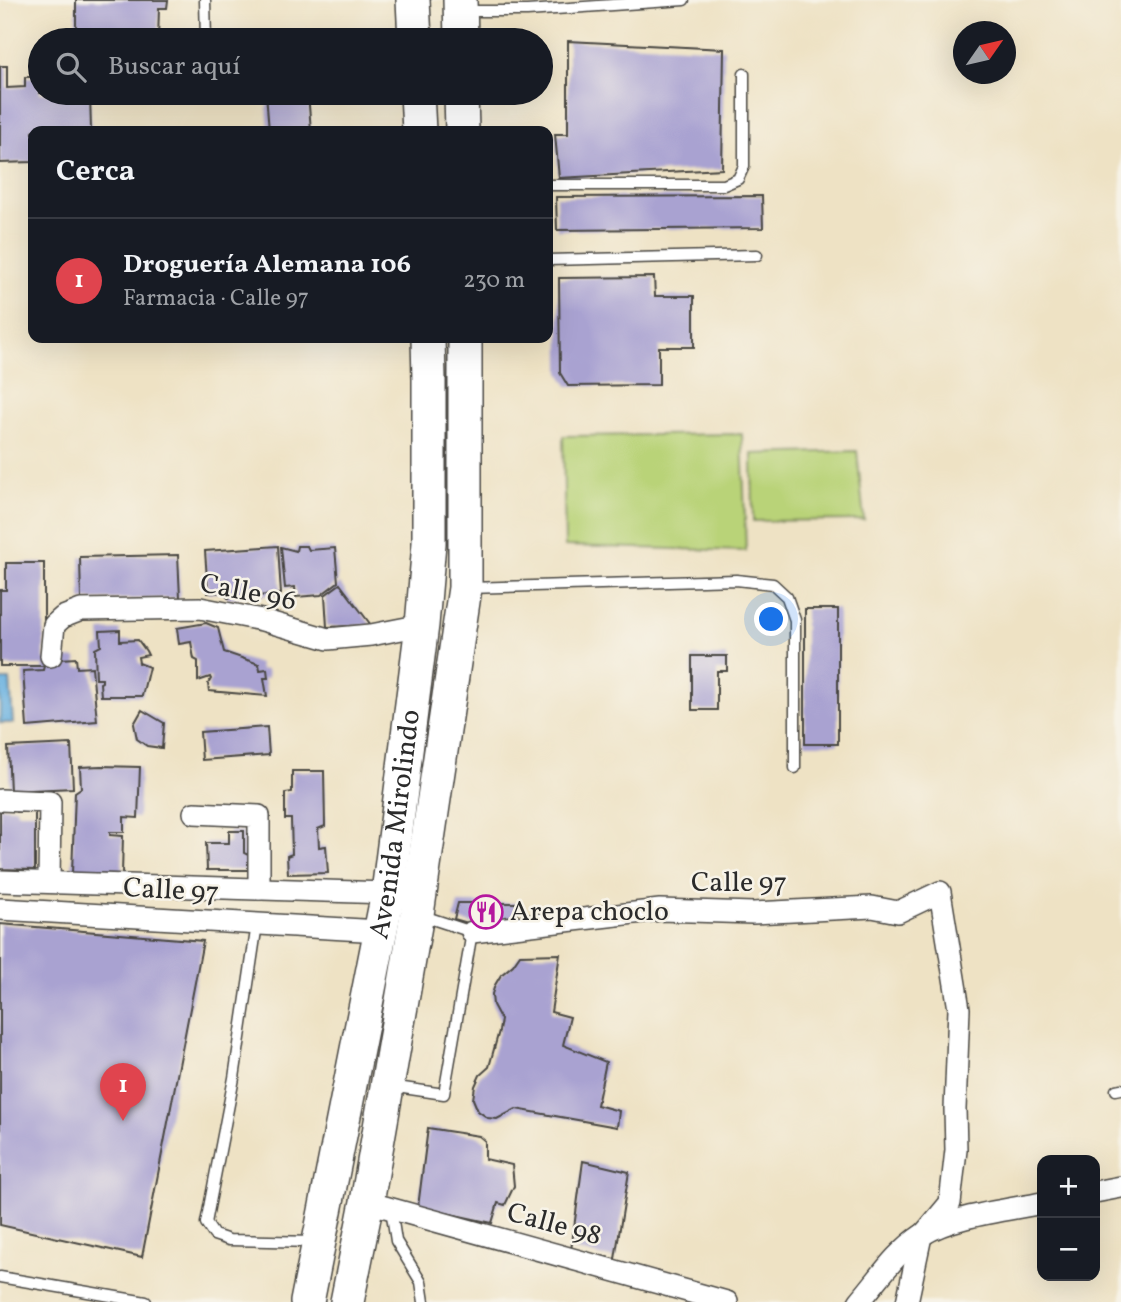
<!DOCTYPE html>
<html lang="es">
<head>
<meta charset="utf-8">
<style>
  body { margin:0; font-family:Vollkorn,serif; background:#242831; color:#f1f3f6 }
  .controls { position:absolute; right:21px; bottom:21px; display:grid; overflow:hidden; border-radius:14px; box-shadow:0 7px 28px #0002 }
  .controls button { width:63px; height:63px; display:grid; place-items:center; padding:0; border:0; border-bottom:2px solid #363941; background:#171b24; color:#f1f3f6; font:35px sans-serif }
  .compass { position:absolute; left:953px; top:21px; width:63px; height:63px; border-radius:50%; background:#171b24; box-shadow:0 7px 28px #0002; rotate:56deg }
  .you { position:absolute; left:772px; top:620px; width:24px; height:24px; margin:-18px; border:5px solid #fff; border-radius:50%; background:#1a73e8; box-shadow:0 0 0 10px #1a73e833 }
  .badge { display:grid; place-items:center; width:46px; height:46px; border-radius:50%; background:#ea580c; color:#fff; font-size:23px; font-weight:700 }
  .pin { position:absolute; translate:-50% -58px; filter:drop-shadow(0 2px 4px #0008) }
  .pin::after { content:''; position:absolute; top:37px; width:24px; height:21px; background:inherit; clip-path:polygon(0 0,100% 0,50% 100%) }
  .list { margin:0; padding:0; list-style:none }
  h2 { display:flex; justify-content:space-between; align-items:center; height:91px; margin:0; padding:0 28px; font-size:30px }
  h2 small { font-size:23px; font-weight:400; color:#9ea1a6 }
  .list li { display:grid; grid-template-columns:46px 1fr auto; gap:21px; align-items:center; box-sizing:border-box; height:126px; padding:0 28px; border-top:2px solid #363941 }
  .list b { display:block; font-size:26px; white-space:nowrap }
  .list p { margin:0; font-size:23px; white-space:nowrap; color:#9ea1a6 }
  .list em { font-size:23px; font-style:normal; color:#9ea1a6 }
  .icon { flex:none; width:38px; height:38px; fill:none; stroke:currentColor; stroke-width:2; stroke-linecap:round; stroke-linejoin:round }
  .map { position:relative; flex:none; width:1121px; height:1302px; overflow:hidden }
  .search { position:absolute; background:#171b24; box-shadow:0 7px 28px #0002; left:28px; top:28px; width:525px; height:77px; display:flex; align-items:center; gap:18px; box-sizing:border-box; padding:0 24px; border-radius:38px; color:#9ea1a6; font-size:26px }
  .panel { position:absolute; background:#171b24; box-shadow:0 7px 28px #0002; left:28px; top:126px; width:525px; height:217px; border-radius:14px }
  .map>svg:first-child { display:block }
  .green { fill:#b9d378; stroke:#727f52; stroke-width:2 }
  .water { fill:#69b1e0; stroke:#4a6e86; stroke-width:2 }
  .building { fill:#a9a2d1 }
  .lines { fill:none; stroke-linecap:round; stroke-linejoin:round }
  .lane-casing { stroke:#484642; stroke-width:13 }
  .street-casing { stroke:#484642; stroke-width:24 }
  .primary-casing { stroke:#484642; stroke-width:36 }
  .lane { stroke:#fff; stroke-width:10 }
  .street { stroke:#fff; stroke-width:21 }
  .primary { stroke:#fff; stroke-width:33 }
  .labels { text-anchor:middle; dominant-baseline:central; stroke-width:5; stroke-linejoin:round; paint-order:stroke }
  .street-label { font-size:28px; fill:#2b2b2b; stroke:#f7f3e8 }
  .poi-label { font-size:28px; fill:#2b2b2b; stroke:#f7f3e8; text-anchor:start }
</style>
</head>
<body>
<div class="map">
<svg width="1121" height="1302" viewBox="0 0 1121 1302">
  <rect width="100%" height="100%" fill="#f7f3e8"/>
  <filter id="ink" filterUnits="userSpaceOnUse"><feTurbulence type="fractalNoise" baseFrequency=".0143" numOctaves="2"/><feDisplacementMap in="SourceGraphic" scale="14" xChannelSelector="R" yChannelSelector="G"/><feConvolveMatrix kernelMatrix="1 2 1 2 8 2 1 2 1" color-interpolation-filters="sRGB"/></filter>
  <filter id="wash" filterUnits="userSpaceOnUse"><feTurbulence type="fractalNoise" baseFrequency=".00686" numOctaves="4" result="noise"/><feDisplacementMap in="SourceGraphic" scale="28" xChannelSelector="R" yChannelSelector="G"/><feGaussianBlur stdDeviation="1.57" result="paint"/><feColorMatrix in="noise" values="0 0 0 0 0 0 0 0 0 0 0 0 0 0 0 0 0 1.4 0 .05"/><feComposite in="paint" operator="in"/></filter>
  <g filter="url(#wash)">
    <rect width="100%" height="100%" fill="#eee2c4"/>
    <!-- green -->
    <g class="green">
      <path d="M742,434L746,551L565,546L563,436Z"/>
      <path d="M857,451L864,520L753,521L752,454Z"/>
    </g>
    <!-- water -->
    <path class="water" d="M0,680H10L13,723H0Z"/>
    <g id="blocks">
      <!-- building -->
      <g class="building">
        <path d="M76,0H168L167,8H159L158,40H76Z"/>
        <path d="M568,41L724,49L722,169L559,178L555,134H568Z"/>
        <path d="M0,66H7V88L25,87V77H40V93H90L91,131H33V162L0,163Z"/>
        <path d="M266,93H308L311,131H269Z"/>
        <path d="M762,196L763,228L557,230L556,197Z"/>
        <path d="M654,277L655,296H694V347H659V385L568,386L560,373L559,278Z"/>
        <path d="M278,546L281,594L228,598L223,592L208,593L205,551Z"/>
        <path d="M297,546H307L309,550L335,548L338,582L321,595L296,597L295,587L285,588L281,547L296,551Z"/>
        <path d="M178,555L180,598L81,600L80,557Z"/>
        <path d="M6,563H44V660L76,658L77,668L92,667L97,721L27,727L23,671L43,670L44,666H0V590H6Z"/>
        <path d="M340,584L371,625L327,627L325,595Z"/>
        <rect x="805" y="609" width="33" height="135"/>
        <path d="M206,623L218,628L224,652L259,664L260,670L267,669L268,678H264L267,696L209,691L208,684L211,679L210,677L198,681V661L194,659L191,642L179,644L177,628Z"/>
        <path d="M120,630V641L138,640L146,651L148,655L138,657L139,663L149,667L142,696H101L100,683L102,682V679H96L95,649L101,646L100,631Z"/>
        <path d="M692,656H727V671H717V710H692Z"/>
        <path d="M142,710L164,723L162,748L147,746L137,739L134,724Z"/>
        <path d="M267,727L269,755L202,760L200,732Z"/>
        <path d="M71,744L73,788L10,791L8,747Z"/>
        <path d="M101,766L140,767L138,818L124,817V832H110V835L123,836L122,874L72,873L75,792L81,788L80,767Z"/>
        <path d="M292,771H324L325,826L318,829L319,847L326,846L328,873L288,874L287,856L292,854L291,819H285V793L292,792Z"/>
        <path d="M0,807L17,808L16,812H35V870L0,869Z"/>
        <path d="M229,831H244V853L252,857V870H207L206,843H229Z"/>
        <path d="M458,903H516L518,922L475,925L454,919Z"/>
        <path d="M0,924L203,941L142,1257L0,1225Z"/>
        <path d="M560,954L551,1012L570,1017L563,1045L606,1062L597,1105L619,1111L617,1127L516,1109L497,1119L488,1118L478,1111L473,1099L475,1086L480,1075L489,1067L499,1031L501,1020L493,1005L492,994L495,985L501,975L513,965L520,955Z"/>
        <path d="M428,1128L479,1136L485,1141V1159L512,1165L514,1186L505,1205L498,1203L492,1223L418,1207Z"/>
        <path d="M583,1161L629,1172L615,1259L571,1250Z"/>
      </g>
    </g>
  </g>
  <g filter="url(#ink)">
    <use href="#blocks" fill-opacity="0" stroke="#484642" stroke-width="2"/>
    <g class="lines">
      <defs>
        <g id="lane">
          <path d="M205,0L206,40"/>
          <path d="M463,11H527L684,0"/>
          <path d="M548,185H724L738,179L744,166V74"/>
          <path d="M548,260L757,255"/>
          <path d="M470,588L736,580L773,584L787,597L795,620V768"/>
          <path d="M257,924L234,1078L206,1223L214,1235L229,1240L315,1242"/>
          <path d="M390,1086L444,1094L472,932L420,915"/>
          <path d="M1116,1090L1121,1089"/>
          <path d="M391,1209L396,1241L421,1282L424,1302"/>
          <path d="M0,1277L146,1302"/>
        </g>
        <g id="street">
          <path d="M51,656L54,625L63,617L81,610L200,608L262,620L328,639L371,635L422,625"/>
          <path d="M0,800L50,802L49,882"/>
          <path d="M194,813L259,816V889"/>
          <path d="M0,881L388,893"/>
          <path d="M0,909L380,931"/>
          <path d="M472,932L660,910L753,913L872,907L898,912L940,892L959,1009L955,1109L956,1150L950,1203L925,1233"/>
          <path d="M1095,1192L1121,1187"/>
          <path d="M367,1202L727,1302"/>
          <path d="M859,1302C878,1280 897,1251 922,1235C951,1216 1008,1210 1042,1203"/>
          <path d="M907,1302L921,1236"/>
        </g>
        <g id="primary">
          <path d="M413,0L415,40"/>
          <path d="M460,0L461,40"/>
          <path d="M417,93L419,131"/>
          <path d="M461,93L462,131"/>
          <path id="s1" d="M307,1302L388,893L422,625L429,543V380L428,338"/>
          <path d="M347,1302L367,1202L417,914L465,588V338"/>
        </g>
      </defs>
      <!-- lane casing -->
      <use href="#lane" class="lane-casing"/>
      <!-- street casing -->
      <use href="#street" class="street-casing"/>
      <!-- primary casing -->
      <use href="#primary" class="primary-casing"/>
      <!-- lane -->
      <use href="#lane" class="lane"/>
      <!-- street -->
      <use href="#street" class="street"/>
      <!-- primary -->
      <use href="#primary" class="primary"/>
    </g>
  </g>
  <!-- icons -->
  <defs>
    <symbol id="restaurant-ring" viewBox="-11 -11 22 22"><circle r="9.5" fill="#f7f3e8" stroke="#b5179e" stroke-width="1.5"/><path d="M-5-6h1v4h1v-4h1v4h1v-4h1v5L-1.5 .5V6h-2V.5L-5-1ZM5-6V6H3V1.5H1.5Q1.5-4 5-6Z" fill="#b5179e"/></symbol>
  </defs>
  <g fill-rule="evenodd">
    <use href="#restaurant-ring" x="467" y="893" width="38" height="38"/>
  </g>
  <g class="labels">
    <!-- street labels -->
    <g class="street-label">
      <text transform="translate(248 593) rotate(11)">Calle 96</text>
      <text stroke="none"><textPath href="#s1" startOffset="486">Avenida Mirolindo</textPath></text>
      <text x="739" y="883">Calle 97</text>
      <text transform="translate(171 891) rotate(3)">Calle 97</text>
      <text transform="translate(554 1225) rotate(15)">Calle 98</text>
    </g>
    <!-- poi labels -->
    <g class="poi-label">
      <text x="510" y="912">Arepa choclo</text>
    </g>
  </g>
</svg>
<div class="controls">
<button>+</button>
<button>−</button>
</div>
<svg class="compass" viewBox="-18 -18 36 36"><path d="M0-13l5 13h-10z" fill="#e53935"/><path d="M0 13l5-13h-10z" fill="#9ea1a6"/></svg>
<div class="you"></div>
<div class="pin badge" style="left:123px;top:1121px;background:#e0444e">1</div>
<div class="search"><svg class="icon" aria-label="search" viewBox="0 0 24 24"><circle cx="10" cy="10" r="6"/><path d="M15 15l6 6"/></svg>Buscar aquí</div>
<section class="panel">
<h2>Cerca<small></small></h2>
<ul class="list">
<li><span class="badge" style="background:#e0444e">1</span><div><b>Droguería Alemana 106</b><p>Farmacia · Calle 97</p></div><em>230 m</em></li>
</ul>
</section>
</div>
</body>
</html>
